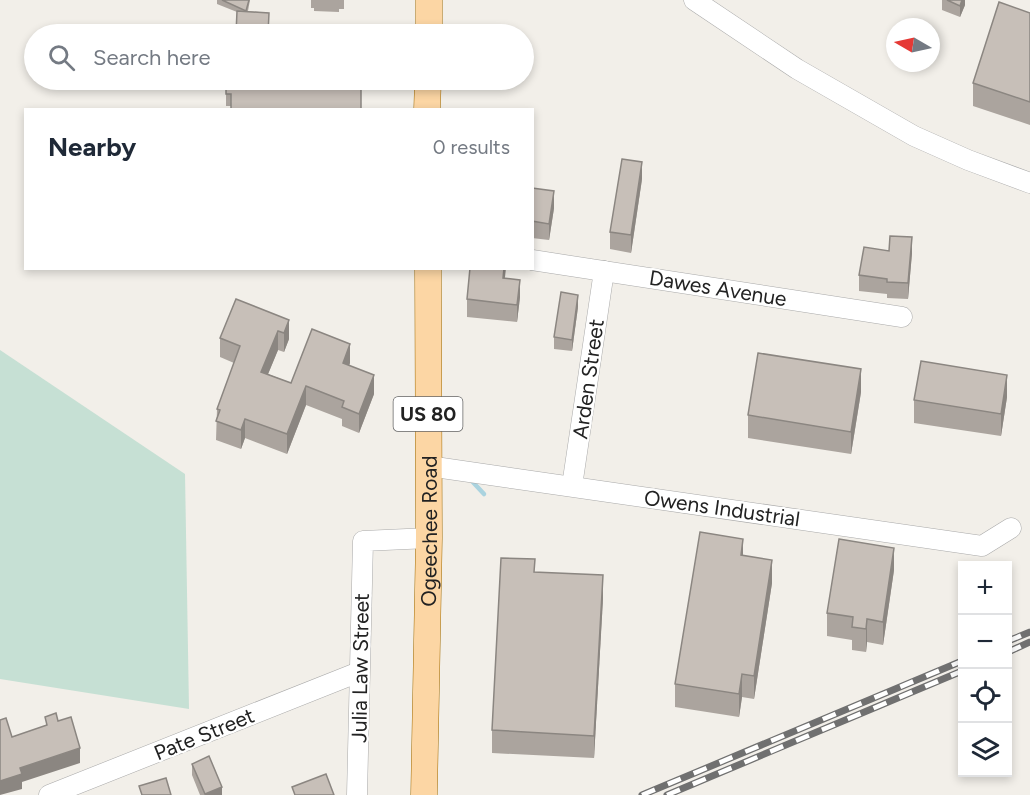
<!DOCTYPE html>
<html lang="en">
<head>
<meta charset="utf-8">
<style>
  body { margin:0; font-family:Figtree,sans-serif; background:#f2f2f3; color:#1f2937 }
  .controls { position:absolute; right:18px; bottom:18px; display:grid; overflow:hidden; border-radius:0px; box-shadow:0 3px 9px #0003 }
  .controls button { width:54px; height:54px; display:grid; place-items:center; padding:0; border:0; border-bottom:2px solid #e0e1e3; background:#fff; color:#1f2937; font:30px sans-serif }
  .compass { position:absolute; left:886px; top:18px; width:54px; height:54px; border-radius:50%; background:#fff; box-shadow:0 3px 9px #0003; rotate:279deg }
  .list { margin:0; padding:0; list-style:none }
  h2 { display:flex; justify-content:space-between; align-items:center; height:78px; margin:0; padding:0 24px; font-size:26px }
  h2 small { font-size:20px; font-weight:400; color:#747a83 }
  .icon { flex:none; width:33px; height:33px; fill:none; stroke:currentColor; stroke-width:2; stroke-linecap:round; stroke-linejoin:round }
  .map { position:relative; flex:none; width:1030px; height:795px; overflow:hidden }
  .search { position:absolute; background:#fff; box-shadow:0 3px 9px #0003; left:24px; top:24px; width:510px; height:66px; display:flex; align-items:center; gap:15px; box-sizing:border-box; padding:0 21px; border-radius:33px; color:#747a83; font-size:22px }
  .panel { position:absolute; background:#fff; box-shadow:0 3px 9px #0003; left:24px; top:108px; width:510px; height:162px; border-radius:0px }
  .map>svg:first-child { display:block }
  .wetland { fill:#c6e0d4 }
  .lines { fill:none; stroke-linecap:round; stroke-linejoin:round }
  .stream { stroke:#aad3df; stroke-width:4.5 }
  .minor-casing { stroke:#a9a9a9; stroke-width:21 }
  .major-casing { stroke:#a06b00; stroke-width:27 }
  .minor { stroke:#fff; stroke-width:20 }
  .major { stroke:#fcd6a4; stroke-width:26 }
  .rail-casing { stroke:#707070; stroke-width:7 }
  .rail { stroke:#fff; stroke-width:4.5; stroke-dasharray:14; stroke-linecap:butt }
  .wall { fill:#aba49e }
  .shaded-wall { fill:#8b8681 }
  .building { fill:#c7bfb8; stroke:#8b8681; stroke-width:1.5 }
  .labels { text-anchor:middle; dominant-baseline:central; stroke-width:4.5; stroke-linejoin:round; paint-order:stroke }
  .shield { fill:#fff; stroke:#646464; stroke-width:1.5 }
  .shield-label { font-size:20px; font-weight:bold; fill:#222 }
  .street-label { font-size:21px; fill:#222; stroke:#fff }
</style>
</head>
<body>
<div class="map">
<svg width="1030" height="795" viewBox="0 0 1030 795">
  <rect width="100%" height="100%" fill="#f2efe9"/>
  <!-- wetland -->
  <path class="wetland" d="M0,350L185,474L189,709L0,679Z"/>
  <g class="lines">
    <!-- stream -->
    <path class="stream" d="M470,479L484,494"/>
    <defs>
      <g id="minor">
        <path d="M694,0L797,69L914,136L968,160L1030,183"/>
        <path d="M532,260L902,317"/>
        <path d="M428,466L982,546L1011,528"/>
        <path d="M572,486L604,271"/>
        <path d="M49,795L359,672"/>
        <path d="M357,795L363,541L429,538"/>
      </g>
      <g id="major">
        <path d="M429,34V0"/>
        <path d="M427,110L428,80"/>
        <path id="s1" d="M424,795L429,538L428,268"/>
      </g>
    </defs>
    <!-- minor casing -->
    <use href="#minor" class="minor-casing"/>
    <!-- major casing -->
    <use href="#major" class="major-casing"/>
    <!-- minor -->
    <use href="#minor" class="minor"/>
    <!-- major -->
    <use href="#major" class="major"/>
    <defs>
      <g id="rail">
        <path d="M1008,641L1030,632"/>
        <path d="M1008,652L1030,642"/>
        <path d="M642,795L962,661"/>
        <path d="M667,795L962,671"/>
      </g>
    </defs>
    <!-- rail casing -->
    <use href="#rail" class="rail-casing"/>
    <!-- rail -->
    <use href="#rail" class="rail"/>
  </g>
  <!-- wall -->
  <g class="wall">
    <path d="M217,0H250L248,11L269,13L268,34H236L237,12L217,4Z"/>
    <path d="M311,0H344V9H339V12L314,11V8H311Z"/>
    <path d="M942,0H965V5L960,17L942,10Z"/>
    <path d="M1030,13V125L973,106V83Z"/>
    <path d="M222,80H259V87H284L361,80L231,106H226V84H222Z"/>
    <path d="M642,179L631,253L610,249V232Z"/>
    <path d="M532,188L554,208L549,240L532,238Z"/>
    <path d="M912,253L908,299L887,298V294L859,291V275Z"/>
    <path d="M505,278L520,297L517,322L467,317V299Z"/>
    <path d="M578,307L572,351L554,349V337Z"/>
    <path d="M289,320V339L284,352L278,350L268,374L291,383L350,363L349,365L374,394L359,433L342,426V419L306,405L287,454L245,438L241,449L216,440L217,409L234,363L220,357V338Z"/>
    <path d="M861,392L851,454L748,438V415Z"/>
    <path d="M1007,397L1001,436L914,423V400Z"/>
    <path d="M743,555L772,583L754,699L742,697L739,717L675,707V684Z"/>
    <path d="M894,570L883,645L867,642L866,652L852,650V640L827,636V613Z"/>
    <path d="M535,572L603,598L594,758L492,753V730Z"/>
    <path d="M192,764L222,795H200L192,775Z"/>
  </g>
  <!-- shaded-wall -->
  <g class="shaded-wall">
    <path d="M962,0H965V5L960,17V6Z"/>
    <path d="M642,162V179L631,253V235Z"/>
    <path d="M554,191V208L549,240V224Z"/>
    <path d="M912,237V253L908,299V283Z"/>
    <path d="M504,268H506L503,295V278Z"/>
    <path d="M520,280V297L517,322V305Z"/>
    <path d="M578,295V307L572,351V340Z"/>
    <path d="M289,320V339L284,352V333Z"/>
    <path d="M278,331V350L261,391V372Z"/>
    <path d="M350,344V363L343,382V363Z"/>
    <path d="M861,369V392L851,454V432Z"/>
    <path d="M374,375V394L359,433V414Z"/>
    <path d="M1007,375V397L1001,436V414Z"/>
    <path d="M306,386V405L287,454V434Z"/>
    <path d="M245,419V438L241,449V430Z"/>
    <path d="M743,539V562L741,555Z"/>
    <path d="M894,548V570L883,645V622Z"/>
    <path d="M772,560V583L754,699V676Z"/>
    <path d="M603,575V598L594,758V736Z"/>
    <path d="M867,619V642L866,652V629Z"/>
    <path d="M742,674V697L739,717V694Z"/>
    <path d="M80,748V763L22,782V789L0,795V781L20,768Z"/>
    <path d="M222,787V795H205V794Z"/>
  </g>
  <!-- building -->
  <g class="building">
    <path d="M222,0H249L246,11Z"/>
    <path d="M947,0H962L960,6Z"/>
    <path d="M999,2L1030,13V102L973,83Z"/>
    <path d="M237,11L269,13L268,34H236Z"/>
    <path d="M361,32V34H323V33Z"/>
    <path d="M226,80H259V87H284V80H361V109L364,110H231V94H226Z"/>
    <path d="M622,159L642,162L631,235L610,232Z"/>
    <path d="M532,188L554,191L549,224L532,221Z"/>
    <path d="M890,236L912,237L908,283L887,282V279L859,275L864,247L889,251Z"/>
    <path d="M470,268H504L503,278L520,280L517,305L467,299Z"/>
    <path d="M561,292L578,295L572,340L554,337Z"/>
    <path d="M236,299L289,320L284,333L278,331L261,372L291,383L312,329L350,344L343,363L374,375L359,414L342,407L344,401L306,386L287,434L245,419L241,430L216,421L220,410L217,409L240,346L220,338Z"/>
    <path d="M758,353L861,369L851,432L748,415Z"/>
    <path d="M921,361L1007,375L1001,414L914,400Z"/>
    <path d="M700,532L743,539L741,555L772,560L754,676L742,674L739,694L675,684Z"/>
    <path d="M839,539L894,548L883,622L867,619L866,629L852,627L853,617L827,613Z"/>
    <path d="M501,558L535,559L534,572L603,575L594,736L492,730Z"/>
    <path d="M56,713L58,721L71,717L80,748L20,768L22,774L0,781V720L6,718L12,737L47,725L45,717Z"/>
    <path d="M209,756L222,787L205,794L192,764Z"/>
    <path d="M326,774L334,795H295L292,787Z"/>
    <path d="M166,778L171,795H142L139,786Z"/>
  </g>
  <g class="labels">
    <!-- shield labels -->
    <rect class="shield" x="393.5" y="397" width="69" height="34" rx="4.5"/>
    <g class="shield-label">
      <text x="428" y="414">US 80</text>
    </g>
    <!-- street labels -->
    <g class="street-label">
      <text transform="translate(718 288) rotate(9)">Dawes Avenue</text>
      <text transform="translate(588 379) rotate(-82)">Arden Street</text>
      <text transform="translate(722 508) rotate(8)">Owens Industrial</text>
      <text stroke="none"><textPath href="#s1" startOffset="264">Ogeechee Road</textPath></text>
      <text transform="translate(360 668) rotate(-89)">Julia Law Street</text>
      <text transform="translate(204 734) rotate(-22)">Pate Street</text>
    </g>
  </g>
</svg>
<div class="controls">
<button>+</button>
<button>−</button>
<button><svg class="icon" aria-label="locate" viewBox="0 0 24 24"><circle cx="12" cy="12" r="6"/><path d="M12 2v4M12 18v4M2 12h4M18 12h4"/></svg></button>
<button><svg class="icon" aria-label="layers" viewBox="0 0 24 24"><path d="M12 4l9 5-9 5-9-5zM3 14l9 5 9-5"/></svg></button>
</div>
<svg class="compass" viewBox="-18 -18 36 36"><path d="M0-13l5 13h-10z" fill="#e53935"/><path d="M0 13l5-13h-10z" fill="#747a83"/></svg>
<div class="search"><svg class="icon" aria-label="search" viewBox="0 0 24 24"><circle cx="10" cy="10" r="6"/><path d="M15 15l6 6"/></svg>Search here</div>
<section class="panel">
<h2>Nearby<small>0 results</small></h2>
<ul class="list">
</ul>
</section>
</div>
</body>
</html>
